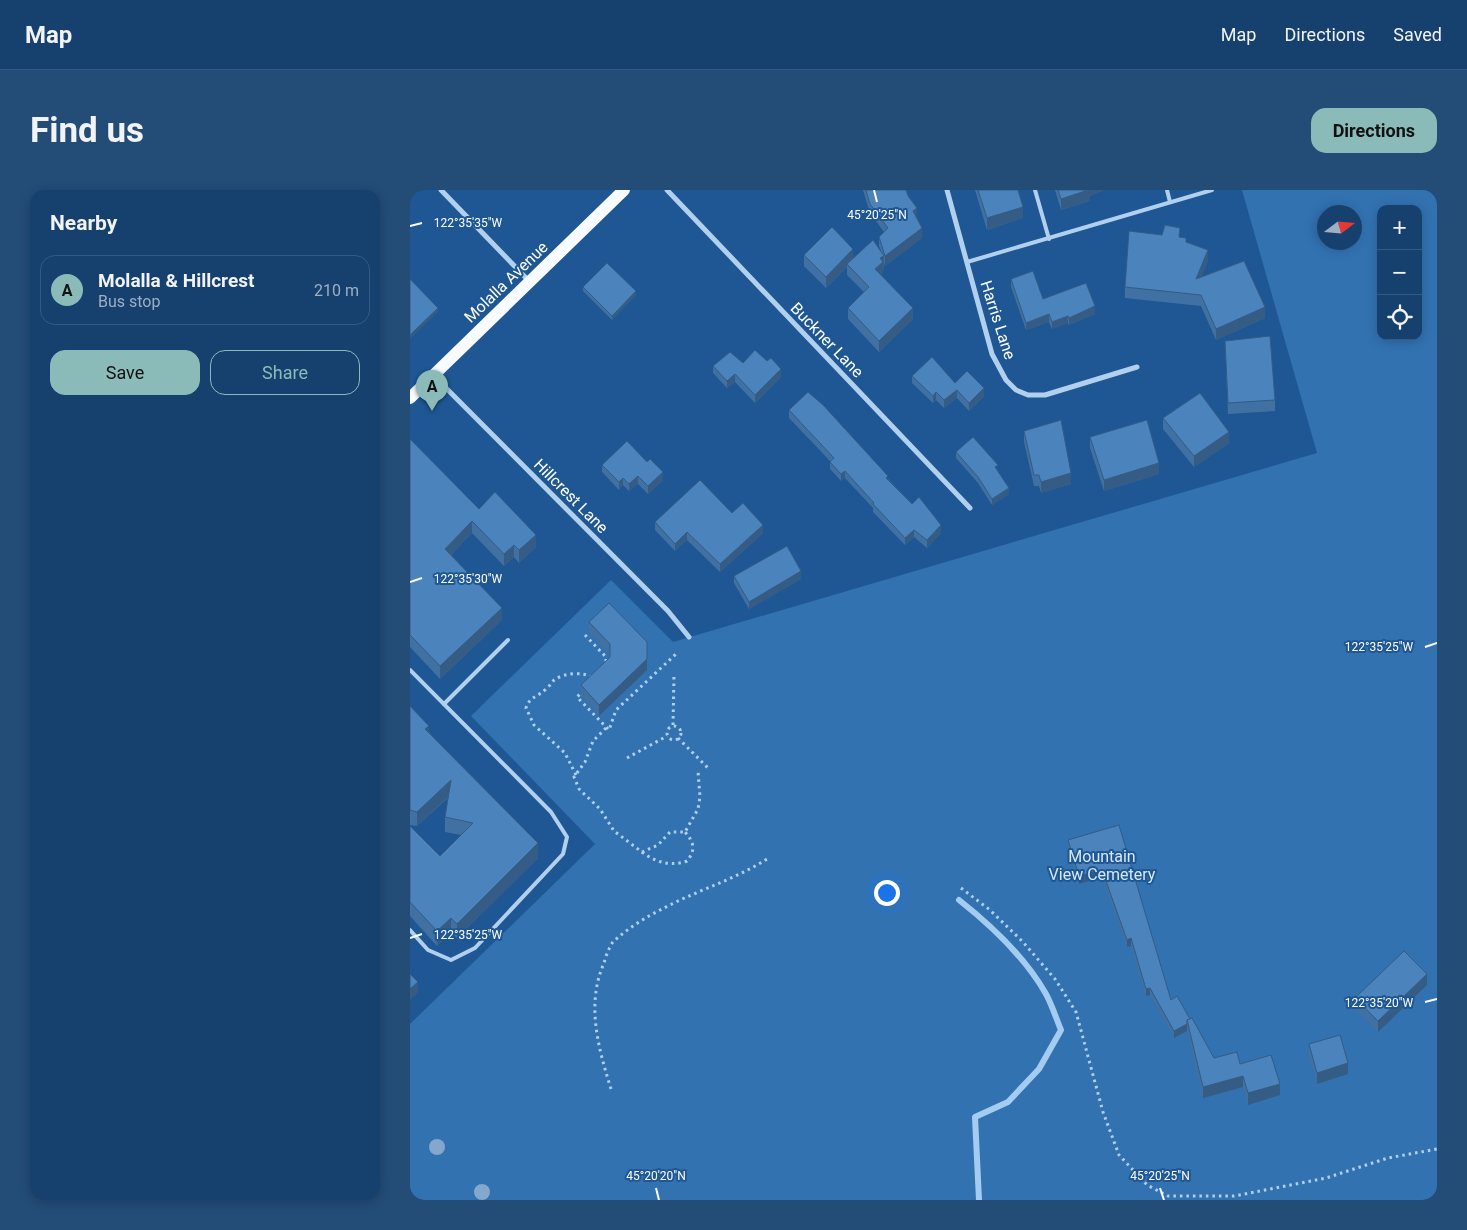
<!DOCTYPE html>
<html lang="en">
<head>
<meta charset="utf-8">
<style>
  body { margin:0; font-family:Roboto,sans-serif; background:#234c77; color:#f1f3f6 }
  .controls { position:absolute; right:15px; top:15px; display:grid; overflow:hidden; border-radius:10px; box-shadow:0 2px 12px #0003 }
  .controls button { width:45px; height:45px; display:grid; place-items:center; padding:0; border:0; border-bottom:1px solid #355a82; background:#16416f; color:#f1f3f6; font:25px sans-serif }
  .compass { position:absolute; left:907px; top:15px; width:45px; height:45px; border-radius:50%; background:#16416f; box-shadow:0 2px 12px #0003; rotate:74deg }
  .you { position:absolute; left:476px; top:702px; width:18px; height:18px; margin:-12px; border:4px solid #fff; border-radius:50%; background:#1a73e8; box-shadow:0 0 0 8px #1a73e833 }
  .badge { display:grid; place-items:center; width:32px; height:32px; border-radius:50%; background:#8bbbb9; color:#111; font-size:16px; font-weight:700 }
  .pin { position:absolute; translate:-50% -41px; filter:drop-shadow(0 1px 2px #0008) }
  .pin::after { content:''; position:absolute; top:26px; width:18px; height:15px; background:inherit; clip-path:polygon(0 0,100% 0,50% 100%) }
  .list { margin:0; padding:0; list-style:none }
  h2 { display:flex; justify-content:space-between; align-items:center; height:65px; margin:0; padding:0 20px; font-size:21px }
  h2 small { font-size:16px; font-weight:400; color:#9eafc3 }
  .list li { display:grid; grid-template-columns:32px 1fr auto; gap:15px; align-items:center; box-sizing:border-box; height:70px; margin:0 10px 10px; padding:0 10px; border:1px solid #355a82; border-radius:15px }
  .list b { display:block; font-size:19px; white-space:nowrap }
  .list p { margin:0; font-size:16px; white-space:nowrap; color:#9eafc3 }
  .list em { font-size:16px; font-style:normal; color:#9eafc3 }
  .actions { display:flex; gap:10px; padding:15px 20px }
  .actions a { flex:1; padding:11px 0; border:1px solid #8bbbb9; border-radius:15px; text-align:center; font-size:18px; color:#8bbbb9 }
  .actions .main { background:#8bbbb9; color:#111 }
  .icon { flex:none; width:28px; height:28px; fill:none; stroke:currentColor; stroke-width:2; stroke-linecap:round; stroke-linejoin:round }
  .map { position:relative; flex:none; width:1027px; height:1010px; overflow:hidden; border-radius:15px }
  header { display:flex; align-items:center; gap:30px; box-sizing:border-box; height:70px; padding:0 25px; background:#16416f; border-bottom:1px solid #355a82 }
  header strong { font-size:24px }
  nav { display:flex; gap:28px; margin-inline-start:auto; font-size:18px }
  .intro { display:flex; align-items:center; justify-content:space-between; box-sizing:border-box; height:120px; padding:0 30px }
  h1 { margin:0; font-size:35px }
  .button { padding:12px 22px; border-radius:15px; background:#8bbbb9; color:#111; font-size:18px; font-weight:700 }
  main { display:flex; gap:30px; padding:0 30px }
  aside { flex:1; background:#16416f; border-radius:15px; box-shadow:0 2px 12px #0003 }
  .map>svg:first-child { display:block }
  .green { fill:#3272b1; fill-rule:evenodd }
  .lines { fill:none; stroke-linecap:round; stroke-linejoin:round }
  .stream { stroke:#a4cbf0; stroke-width:6 }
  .path { stroke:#b1d0ee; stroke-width:3; stroke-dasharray:2.5 4; stroke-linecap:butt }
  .service { stroke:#b1d0ee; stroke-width:4 }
  .minor { stroke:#b1d0ee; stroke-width:5 }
  .primary { stroke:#f8fbff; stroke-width:12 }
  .tree { fill:#84a7cc }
  .wall { fill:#4071a2 }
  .shaded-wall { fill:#345c84 }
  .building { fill:#4b83bc; stroke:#345c84 }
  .ticks { fill:none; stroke:#fff; stroke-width:2 }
  .labels { text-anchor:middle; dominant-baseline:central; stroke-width:4; stroke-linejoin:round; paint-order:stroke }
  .street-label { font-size:16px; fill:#fff; stroke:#1e5794 }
  .park-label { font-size:16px; fill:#d7e9fa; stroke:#1e5794 }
  .ticks-label { font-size:12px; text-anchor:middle; fill:#fff; stroke:#1e5794; stroke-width:4; stroke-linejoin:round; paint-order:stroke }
</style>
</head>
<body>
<header>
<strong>Map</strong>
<nav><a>Map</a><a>Directions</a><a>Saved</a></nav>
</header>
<div class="intro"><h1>Find us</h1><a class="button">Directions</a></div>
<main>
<aside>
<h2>Nearby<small></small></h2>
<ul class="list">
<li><span class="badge">A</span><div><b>Molalla &amp; Hillcrest</b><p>Bus stop</p></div><em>210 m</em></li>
</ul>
<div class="actions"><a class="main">Save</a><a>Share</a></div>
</aside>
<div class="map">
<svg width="1027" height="1010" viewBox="0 0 1027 1010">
  <rect width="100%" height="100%" fill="#1e5794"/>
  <!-- green -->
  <path class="green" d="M832,0H1027V1010H0V834L185,654L61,526L201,390L263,452L907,263ZM971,19H1008V146H971ZM914,22H944V52H914Z"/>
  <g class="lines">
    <!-- stream -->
    <path class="stream" d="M549,710C582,736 615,767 636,804C642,815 646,828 651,840L629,879L598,912L565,927L569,1010"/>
    <!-- path -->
    <g class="path">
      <path d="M175,445L196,467V474"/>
      <path d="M174,500L167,507L199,540L206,520L266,464"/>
      <path d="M263,535L264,485"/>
      <circle cx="264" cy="543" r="7"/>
      <path d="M196,538L183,551L175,572L164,587L169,599L190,619L204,641L232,662L248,655L260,642H275L288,619L290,607L288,581"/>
      <path d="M268,548L299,579"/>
      <path d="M217,568L257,546"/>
      <path d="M166,585L155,563L124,535L116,518C120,506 128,507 136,499C139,497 141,493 144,490C154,483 173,481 183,488"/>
      <path d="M232,662C245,672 261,677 277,671C286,660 284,652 275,642"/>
      <path d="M551,698L580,720L613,752L645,789L666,822L693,922L709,965L737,995L758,1006H824L916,988L978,968L1027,959"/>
      <path d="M201,899C188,857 176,814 194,773C196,766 199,757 203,752C218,738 236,727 254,718C288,700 324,690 357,669"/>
    </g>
    <!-- service -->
    <g class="service">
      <path d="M625,0L639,49"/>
      <path d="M757,0L760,12"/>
      <path d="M557,72L802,0"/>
      <path d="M0,480L141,622L157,647L153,664L65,758L41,770L18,760L0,740"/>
      <path d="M34,514L98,450"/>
    </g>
    <!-- minor -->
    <g class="minor">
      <path d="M31,0L119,91"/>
      <path d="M257,0L560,318"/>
      <path d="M537,0L582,164L596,190L606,200L618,205H635L727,177"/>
      <path d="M24,186L258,421L279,447"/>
    </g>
    <!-- primary -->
    <path class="primary" d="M0,208L214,0"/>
  </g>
  <!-- trees -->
  <g class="tree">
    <circle cx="27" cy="957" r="8"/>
    <circle cx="72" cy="1002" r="8"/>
  </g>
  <!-- wall -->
  <g class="wall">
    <path d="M453,0H496L507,27L512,48L475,76L474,72L473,83L471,85L503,129L469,162L438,129V118L454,102L437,85V77L416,98L394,76V65L443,68L471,61L469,56V47L474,42L460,23Z"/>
    <path d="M565,0H608L613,28L577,40Z"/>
    <path d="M645,0H694L680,6V11L651,20Z"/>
    <path d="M770,47L798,71L791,87L855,128L806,150L791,116L715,108V97Z"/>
    <path d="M601,89L633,109L685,124L659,135L658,133L642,139L639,132L616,140L601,97Z"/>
    <path d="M173,97L226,105L202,130L173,101Z"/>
    <path d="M815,151L865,210V221L818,224Z"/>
    <path d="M333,173L371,187L345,213L325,192L317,198L303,183V176Z"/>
    <path d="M502,186L545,193L574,206L559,221L547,208L534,218L526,210L523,213L502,193Z"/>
    <path d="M379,220L478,289L531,343L517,358L504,347L495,355L463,322V318L435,288L431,291L420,279V271L379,228Z"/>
    <path d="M753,228L819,253L784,277L753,239Z"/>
    <path d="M614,241L661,294L631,303L629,296H624L614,252Z"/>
    <path d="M680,247L749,284L694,301L680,258Z"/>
    <path d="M0,249L69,319L126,357L109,373L104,367L94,376L62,343L41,365L92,430L30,489L0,457Z"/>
    <path d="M546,262L588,281L599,304L582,315L568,293L546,268Z"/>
    <path d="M192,275L253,290L238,304L228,294L219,301L213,295L209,300L192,282Z"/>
    <path d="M322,323L353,343L310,382L277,350L265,361L245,340V332Z"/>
    <path d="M324,386L391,389L339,419L324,393Z"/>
    <path d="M179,432L237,480L189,526L171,506V495L200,468V465L179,443Z"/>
    <path d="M0,516L19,542L128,668L47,748L41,743L27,756L0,726V636L30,666L51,645L35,642V627L39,607L7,636L0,635Z"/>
    <path d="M709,635L761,810L780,829L804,868L830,874L870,905L838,915L833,897L793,908L777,841L764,848L740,805L736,806L721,756L717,757L692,687L669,694L658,657V650Z"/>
    <path d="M1017,795L968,842L945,819V808Z"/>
    <path d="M899,854L938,884L907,894L899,865Z"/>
  </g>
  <!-- shaded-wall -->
  <g class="shaded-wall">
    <path d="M678,0H694L680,6V11L651,20V9Z"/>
    <path d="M613,17V28L577,40V28Z"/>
    <path d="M507,18V27L503,30V21Z"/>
    <path d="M512,38V48L475,76V66Z"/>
    <path d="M443,59V70L437,74V77L416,98V87Z"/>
    <path d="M798,60V71L786,100V89Z"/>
    <path d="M474,66L473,83L465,90V79L470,68Z"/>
    <path d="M226,101V105L202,130V126Z"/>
    <path d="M685,116V124L659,135V128Z"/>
    <path d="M855,117V128L806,150V139Z"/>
    <path d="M28,118V122L0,149V145Z"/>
    <path d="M503,118V129L469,162V151Z"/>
    <path d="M639,124V132L616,140V133Z"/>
    <path d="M658,126V133L642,139V132Z"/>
    <path d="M371,179V187L345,213V205Z"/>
    <path d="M325,184V192L317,198V191Z"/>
    <path d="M574,198V206L559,221V213Z"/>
    <path d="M547,200V208L534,218V210Z"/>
    <path d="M526,202V210L523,213V206Z"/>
    <path d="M819,242V253L784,277V266Z"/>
    <path d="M749,273V284L694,301V290Z"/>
    <path d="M435,281V288L431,291V284Z"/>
    <path d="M253,282V290L238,304V296Z"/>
    <path d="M661,283V294L631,303V292Z"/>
    <path d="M228,286V294L219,301V294Z"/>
    <path d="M213,288V295L209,300V292Z"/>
    <path d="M599,298V304L582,315V309Z"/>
    <path d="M62,331V343L35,371V359Z"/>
    <path d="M353,335V343L310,382V374Z"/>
    <path d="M531,335V343L517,358V350Z"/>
    <path d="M504,340V347L495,355V348Z"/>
    <path d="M277,342V350L265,361V354Z"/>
    <path d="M126,345V357L109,373V360Z"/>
    <path d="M104,355V367L94,376V364Z"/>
    <path d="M391,381V389L339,419V412Z"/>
    <path d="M92,418V430L30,489V476Z"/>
    <path d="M237,469V480L189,526V515Z"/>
    <path d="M19,536V550L15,539Z"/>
    <path d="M41,590V604L7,636V622Z"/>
    <path d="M128,653V668L47,748V734Z"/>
    <path d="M692,680V687L669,694V686Z"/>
    <path d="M41,728V743L27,756V741Z"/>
    <path d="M721,748V756L717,757V750Z"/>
    <path d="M1017,784V795L968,842V831Z"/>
    <path d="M8,792V803L0,810V799Z"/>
    <path d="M740,798V805L736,806V799Z"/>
    <path d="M777,834V841L764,848V841Z"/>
    <path d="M938,873V884L907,894V883Z"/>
    <path d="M833,886V897L793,908V897Z"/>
    <path d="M870,894V905L838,915V903Z"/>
  </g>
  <!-- building -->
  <g class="building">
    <path d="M456,0H496L498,6L507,18L503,21L512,38L475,66L469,47L478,38L460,14Z"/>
    <path d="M568,0H608L613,17L577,28Z"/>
    <path d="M648,0H678L651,9Z"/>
    <path d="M755,35L770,38L769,47L776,48V52L798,60L786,89L834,71L855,117L806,139L791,105L715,97L719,41L752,45Z"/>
    <path d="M422,37L443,59L416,87L394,65Z"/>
    <path d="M463,50L474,66L470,68L473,72L465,79L503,118L469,151L438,118L459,97L437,74Z"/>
    <path d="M197,73L226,101L202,126L173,97Z"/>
    <path d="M623,81L633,109L676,93L685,116L659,128L658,126L642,132L639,124L616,133L601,89Z"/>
    <path d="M0,89L28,118L0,145Z"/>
    <path d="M860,146L865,210L818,213L815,151Z"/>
    <path d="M345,160L357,171L361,168L371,179L345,205L325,184L317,191L303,176L320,162L333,173Z"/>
    <path d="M522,167L545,193L557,181L574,198L559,213L547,200L534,210L526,202L523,206L502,186Z"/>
    <path d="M398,202L413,215L478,286L476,288L502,314L509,307L531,335L517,350L504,340L495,348L463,314L464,313L435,281L431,284L420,272L424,268L379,220Z"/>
    <path d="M790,203L819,242L784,266L753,228Z"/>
    <path d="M651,230L661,283L631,292L629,285H624L614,241Z"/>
    <path d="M737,230L749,273L694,290L680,247Z"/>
    <path d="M563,247L588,275L585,277L599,298L582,309L568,287L546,262Z"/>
    <path d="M0,249L69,319L85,302L126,345L109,360L104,355L94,364L62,331L35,359L92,418L30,476L0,445Z"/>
    <path d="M217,251L237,272L240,269L253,282L238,296L228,286L219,294L213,288L209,292L192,275Z"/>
    <path d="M290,290L322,323L333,313L353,335L310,374L277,342L265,354L245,332Z"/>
    <path d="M377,356L391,381L339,412L324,386Z"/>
    <path d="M199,413L237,452V469L189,515L171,495L200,467V454L179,432Z"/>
    <path d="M0,516L19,536L15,539L128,653L47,734L41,728L27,741L0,712V636L30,666L63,633L35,627L41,590L7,622L0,620Z"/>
    <path d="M709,635L761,810L767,806L780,829L777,830V834L764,841L740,798L736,799L721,748L717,750L692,680L669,686L658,650Z"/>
    <path d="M994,761L1017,784L968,831L945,808Z"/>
    <path d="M0,784L8,792L0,799Z"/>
    <path d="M782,828L804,868L827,862L830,874L861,865L870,894L838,903L833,886L793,897L777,830Z"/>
    <path d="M930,845L938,873L907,883L899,854Z"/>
  </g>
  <!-- ticks -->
  <path class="ticks" d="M464,0L467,12M0,36L12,33M0,392L12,388M1015,457L1027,453M0,748L12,744M1015,812L1027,809M246,998L249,1010M750,998L754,1010"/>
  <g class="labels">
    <!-- street labels -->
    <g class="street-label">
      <text transform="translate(96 92) rotate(-44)">Molalla Avenue</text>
      <text transform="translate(588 130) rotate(72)">Harris Lane</text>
      <text transform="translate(417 150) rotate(46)">Buckner Lane</text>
      <text transform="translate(161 306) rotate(45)">Hillcrest Lane</text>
    </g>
    <!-- park labels -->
    <g class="park-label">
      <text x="692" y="666">Mountain<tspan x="692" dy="18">View Cemetery</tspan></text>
    </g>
  </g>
  <g class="ticks-label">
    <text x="467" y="29">45°20'25"N</text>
    <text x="58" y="37">122°35'35"W</text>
    <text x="58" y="393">122°35'30"W</text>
    <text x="969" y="461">122°35'25"W</text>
    <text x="58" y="749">122°35'25"W</text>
    <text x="969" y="817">122°35'20"W</text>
    <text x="246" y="990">45°20'20"N</text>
    <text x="750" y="990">45°20'25"N</text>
  </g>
</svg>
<div class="controls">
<button>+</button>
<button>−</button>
<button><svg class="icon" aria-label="locate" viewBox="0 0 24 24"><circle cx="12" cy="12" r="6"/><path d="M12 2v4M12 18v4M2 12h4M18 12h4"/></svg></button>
</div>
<svg class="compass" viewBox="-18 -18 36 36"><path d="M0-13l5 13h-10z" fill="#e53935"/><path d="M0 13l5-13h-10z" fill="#9eafc3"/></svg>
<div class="you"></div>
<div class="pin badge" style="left:22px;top:221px">A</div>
</div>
</main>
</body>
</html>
